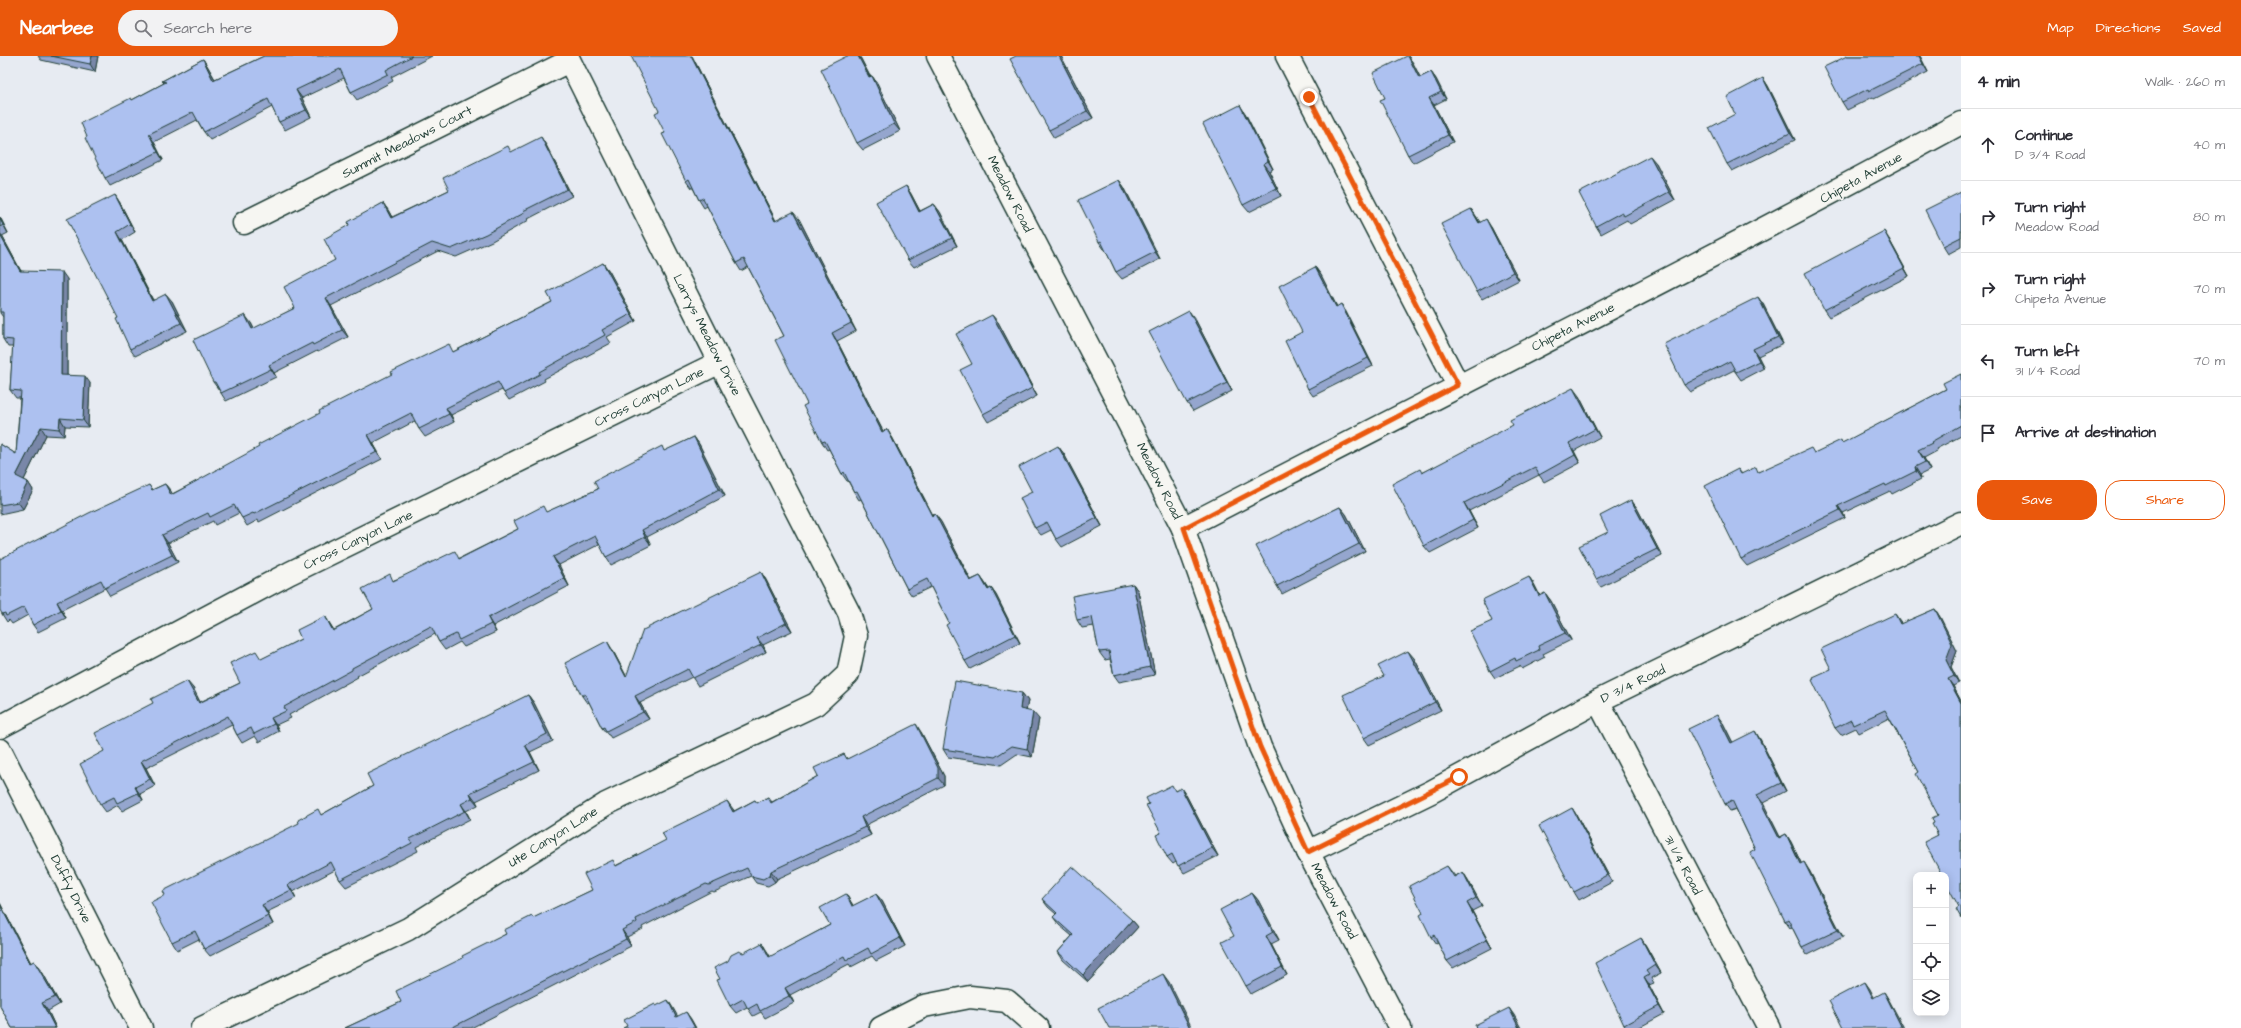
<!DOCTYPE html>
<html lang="en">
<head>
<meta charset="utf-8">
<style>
  body { margin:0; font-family:"Architects Daughter",sans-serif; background:#f2f2f3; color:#2b2b33 }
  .controls { position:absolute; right:12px; bottom:12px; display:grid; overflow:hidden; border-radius:8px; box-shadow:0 2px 10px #0003 }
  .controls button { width:36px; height:36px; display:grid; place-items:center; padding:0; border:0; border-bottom:1px solid #e1e1e2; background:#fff; color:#2b2b33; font:20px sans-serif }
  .stop { position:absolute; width:12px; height:12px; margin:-9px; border:3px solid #ea580c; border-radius:50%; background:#fff }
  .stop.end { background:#ea580c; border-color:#fff; box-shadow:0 1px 4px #0008 }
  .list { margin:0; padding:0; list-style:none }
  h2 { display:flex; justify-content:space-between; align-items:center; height:52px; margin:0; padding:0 16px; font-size:17px }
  h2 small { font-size:13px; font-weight:400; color:#7c7c81 }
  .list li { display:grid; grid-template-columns:26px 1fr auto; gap:12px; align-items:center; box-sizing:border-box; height:72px; padding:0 16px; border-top:1px solid #e1e1e2 }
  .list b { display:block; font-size:15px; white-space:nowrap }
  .list p { margin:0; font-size:13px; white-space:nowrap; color:#7c7c81 }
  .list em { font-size:13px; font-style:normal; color:#7c7c81 }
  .actions { display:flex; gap:8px; padding:12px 16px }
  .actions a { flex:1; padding:9px 0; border:1px solid #ea580c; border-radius:16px; text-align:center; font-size:14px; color:#ea580c }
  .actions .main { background:#ea580c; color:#fff }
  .icon { flex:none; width:22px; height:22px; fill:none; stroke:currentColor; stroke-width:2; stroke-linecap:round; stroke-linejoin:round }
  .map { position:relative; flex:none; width:1961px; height:972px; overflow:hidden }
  header { display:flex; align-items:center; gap:24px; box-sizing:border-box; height:56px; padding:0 20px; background:#ea580c; color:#fff }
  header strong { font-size:19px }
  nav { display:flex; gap:22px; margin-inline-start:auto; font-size:14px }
  .search { width:280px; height:36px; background:#f2f2f3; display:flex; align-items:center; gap:10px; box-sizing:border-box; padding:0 14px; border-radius:22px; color:#7c7c81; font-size:15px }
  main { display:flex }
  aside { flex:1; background:#fff }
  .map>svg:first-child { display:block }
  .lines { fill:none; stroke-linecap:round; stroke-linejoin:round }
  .minor-casing { stroke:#1f3d34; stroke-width:25 }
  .minor { stroke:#f6f6f2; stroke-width:22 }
  .wall { fill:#95a6ce; stroke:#1f3d34 }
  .shaded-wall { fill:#7987a8; stroke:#1f3d34 }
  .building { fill:#adc1f0; stroke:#1f3d34 }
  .route { stroke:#ea580c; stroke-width:5 }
  .labels { text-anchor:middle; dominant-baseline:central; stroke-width:3; stroke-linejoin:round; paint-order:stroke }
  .street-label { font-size:13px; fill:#1f3d34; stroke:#f6f6f2 }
</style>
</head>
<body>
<header>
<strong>Nearbee</strong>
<div class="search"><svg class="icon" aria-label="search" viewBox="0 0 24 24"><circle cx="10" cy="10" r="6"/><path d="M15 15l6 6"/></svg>Search here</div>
<nav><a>Map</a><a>Directions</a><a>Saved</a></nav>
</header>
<main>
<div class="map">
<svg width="1961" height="972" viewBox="0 0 1961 972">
  <rect width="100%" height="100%" fill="#e7ebf2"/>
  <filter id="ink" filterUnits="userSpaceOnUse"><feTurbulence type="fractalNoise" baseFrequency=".025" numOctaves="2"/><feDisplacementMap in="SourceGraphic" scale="8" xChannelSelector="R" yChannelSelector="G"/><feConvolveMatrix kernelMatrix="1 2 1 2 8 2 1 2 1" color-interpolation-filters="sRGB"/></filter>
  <g filter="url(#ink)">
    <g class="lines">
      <defs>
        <g id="minor">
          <path d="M938,0L1183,472L1260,691L1308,796L1400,972"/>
          <path d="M1287,0L1458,329"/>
          <path d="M244,167L569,5"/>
          <path d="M1183,472C1443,337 1705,207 1961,67"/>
          <path d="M1598,645L1769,972"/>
          <path d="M0,671L290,517L720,306"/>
          <path d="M0,694L141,972"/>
          <path d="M1308,796L1431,736L1598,645L1961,467"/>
          <path d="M202,972L408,873L606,748L816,648L848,618L856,580L849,557L720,306L567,0"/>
          <path d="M881,972L924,950L970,941L1007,945L1038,972"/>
        </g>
      </defs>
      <!-- minor casing -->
      <use href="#minor" class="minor-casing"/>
      <!-- minor -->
      <use href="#minor" class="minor"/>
    </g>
    <!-- wall -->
    <g class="wall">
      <path d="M38,0H98L95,16L41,4Z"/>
      <path d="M264,0H432L391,21L393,25L357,44L351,36L344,22L302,42L311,61L285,74L279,66L272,51L210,84L204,76L197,64L154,86L163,104L110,130L105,122L132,44L164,27L162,25L203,3L208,11L215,23Z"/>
      <path d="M692,0L776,165L799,163L856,275L837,285L883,375L892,381L933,459L935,458L941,466L971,524L980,520L989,533L991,532L996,539L1020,587L970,613L965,605L949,567L931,531L912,540L907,533L861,443L859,444L854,436L848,425H847L842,418L829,393L827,394L822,386L807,348L784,280L748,211L741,215L736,207L707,150L704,152L699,144L693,132H691L686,125L665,77L659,55Z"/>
      <path d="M847,0H859L861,3L870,20H872L877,27L900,75L863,94L857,87Z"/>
      <path d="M1061,0L1093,62L1054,82L1049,74Z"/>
      <path d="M1408,0L1413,7L1420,21L1431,16L1436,23L1446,43L1434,49L1453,86L1413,107L1408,99L1385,42Z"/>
      <path d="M1847,0H1920L1928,16L1874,43L1873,41L1847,54L1842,46Z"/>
      <path d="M1763,22L1768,30L1795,84L1732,115L1727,108L1735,58Z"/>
      <path d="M1245,57L1273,113L1269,115L1281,140L1249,156L1243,149Z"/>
      <path d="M546,89L572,140L528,163L529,164L492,185L456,201L438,195L331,250L348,281L318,296L317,295L274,317L276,321L226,345L219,334L213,326L251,267L254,273L295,252L335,204L349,169L383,147L388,154L392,161L449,134L512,96Z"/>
      <path d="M1656,107L1675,144L1630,168L1627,164L1601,178L1596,170Z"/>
      <path d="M1119,124L1124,131L1160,203L1122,223L1116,216L1105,193H1104L1099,186Z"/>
      <path d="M906,130L911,138L920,155L934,148L940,156L957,190L914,211L908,204Z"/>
      <path d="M1961,136V191L1948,198L1943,190Z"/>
      <path d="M115,139L120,147L135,176L122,184L153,244L172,245L187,275L135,300L130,293L118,262Z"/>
      <path d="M1471,153L1480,166L1491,171L1519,224L1482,243L1477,236Z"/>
      <path d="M0,161L8,177L2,180L21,215L67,223V319L90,327L88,371L65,370L64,380L46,379L24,424L28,426L33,434L23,453L0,458V388L16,398L20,342H16L10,334L13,291H8L3,283V261L0,257Z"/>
      <path d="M1889,183L1909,220L1829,261L1824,254Z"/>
      <path d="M603,207L609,215L636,265L607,281L611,287L544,323L545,325L509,344L502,334L451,359L454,366L425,381L419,373L415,365L373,387L382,403L259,466L258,464L247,470L239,457L215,469L213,465L168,487L178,506L110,540L105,532L62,554L66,562L38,576L33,569L28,559L12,568L9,564L7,566L2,558L149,429L152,434L165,428L172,438L552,246Z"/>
      <path d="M1315,211L1321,219L1337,251L1341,248L1346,256L1373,310L1313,340L1308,333L1302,276Z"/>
      <path d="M1763,248L1783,288L1758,300L1764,312L1741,324L1734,314L1690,336L1684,329Z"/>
      <path d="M1195,263L1232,335L1193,355L1187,347Z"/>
      <path d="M998,266L1037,340L988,366L983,358L972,308Z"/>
      <path d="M1961,318V380L1936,393L1937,395L1924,402L1930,414L1920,419L1921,423L1892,438L1890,435L1843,457L1845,462L1747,510L1741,503L1738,413L1742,418L1759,416L1843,387L1946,333Z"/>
      <path d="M1579,340L1600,381L1574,395L1580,407L1544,426L1539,419L1469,455L1478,472L1430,497L1424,490L1422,417Z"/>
      <path d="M694,381L699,388L725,440L647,481L651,489L611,509L606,501L600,488L559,509L569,530L493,570L496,576L464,591L460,586L445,594L439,586L435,578L357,620L358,621L289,659L291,662L276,669L279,675L259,686L255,680L242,687L237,679L232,669L146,712L155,730L140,738L143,744L122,755L118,749L106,756L100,748L104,695L193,632L200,646L240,627L262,603L301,583L325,560L330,568L334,574L373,553L394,524L460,502L518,473L547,456L598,433L665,395Z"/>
      <path d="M1058,390L1064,398L1102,470L1062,491L1056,483L1051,474L1041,479L1035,472L1032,436Z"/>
      <path d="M1631,444L1637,452L1662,500L1601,531L1596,523L1608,476Z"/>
      <path d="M1340,451L1346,458L1365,495L1282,538L1277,530L1310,463L1312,465Z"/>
      <path d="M761,516L766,524L792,575L763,589L766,596L698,630L692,621L640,647L649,663L611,682L609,679H608L602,672L589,646L587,647L582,640L612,593L626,620Z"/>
      <path d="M1529,521L1534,528L1540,540L1545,537L1551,545L1571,584L1543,598L1545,601L1522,613L1520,610L1495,622L1490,615L1492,565Z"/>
      <path d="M1133,528L1138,535L1155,619L1119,626L1114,619L1110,603L1105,604L1099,596L1094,570L1082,572L1077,564Z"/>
      <path d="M1935,553L1940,561L1957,595L1951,611L1959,627L1953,630L1961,645V862L1959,851L1934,767L1938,759L1919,716L1889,662L1859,677L1856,672L1841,679L1835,672L1831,613L1900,565L1901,568Z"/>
      <path d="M1414,602L1441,654L1369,689L1364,682L1384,620Z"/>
      <path d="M1022,637L1028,645L1026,654L1039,663L1032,701L1017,698L1001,709L948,701L943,693Z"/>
      <path d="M528,639L534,647L553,685L530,696L539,714L476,745L478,749L466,755L470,763L416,791L418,795L346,831L340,824L335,814L293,836L296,842L267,856L273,868L210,900L204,893L199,883L177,894L172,886L321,759L373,730Z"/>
      <path d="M1723,667L1733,687L1760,683L1786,735L1763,747L1780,781L1786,778L1791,786L1801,807L1809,814L1843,881L1807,899L1802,891L1792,871L1790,872L1785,865L1755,793L1736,753L1730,755L1725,748Z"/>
      <path d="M921,676L944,720V729L866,769L871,779L777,823L775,826L768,830L756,827L751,820L714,836L712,835L642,871L643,873L627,881L631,890L471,972H345L401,946L463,902L506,878L532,860L534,862L592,834L617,809L733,753L734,755L755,744L757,747L768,741L772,746L818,720L844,698L847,703Z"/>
      <path d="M1176,734L1186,739L1218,800L1184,817L1176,806L1173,808L1167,801L1161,777Z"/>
      <path d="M1572,752L1577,760L1612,826L1579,844L1574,836Z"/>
      <path d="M1447,810L1455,820L1463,816L1468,824L1482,850L1472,855L1492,892L1453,912L1447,905L1438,887L1436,888L1431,881L1423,857Z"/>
      <path d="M1252,837L1258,844L1279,884L1271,888L1287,919L1251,938L1246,930L1234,880Z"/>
      <path d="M876,838L882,845L905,890L876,905L872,900L851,911L849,908L790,939L794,947L765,962L761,956L753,960L747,951L736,957L730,950L720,923L743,897L767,895L770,901L830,869L851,846L853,850Z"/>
      <path d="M1042,843L1132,864L1138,871L1088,926L1063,904L1058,896L1072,880L1059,869L1053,861L1056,858L1048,851Z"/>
      <path d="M0,847L31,907L34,905L40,912L60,948L48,955L56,972H12L0,950Z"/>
      <path d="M1641,882L1646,890L1661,917L1651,922L1654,927L1649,929L1664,958L1638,972H1626L1624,969Z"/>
    </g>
    <!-- shaded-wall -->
    <g class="shaded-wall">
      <path d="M92,0H98L95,16L90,8Z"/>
      <path d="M691,0H692L780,173L775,165Z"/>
      <path d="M858,0H859L861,3L874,29L869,21Z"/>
      <path d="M1059,0H1061L1093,62L1087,55Z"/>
      <path d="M1408,0L1413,7L1424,29L1419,22Z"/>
      <path d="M1919,0H1920L1928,16L1923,8Z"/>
      <path d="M203,3L208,11L219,31L213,24Z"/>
      <path d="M1431,16L1436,23L1446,43L1441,36Z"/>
      <path d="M872,20L877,27L900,75L894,68Z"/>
      <path d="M1763,22L1768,30L1795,84L1790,77Z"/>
      <path d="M296,34L302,42L311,61L306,54Z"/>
      <path d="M1429,42L1434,49L1453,86L1448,79Z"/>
      <path d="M1240,49L1245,57L1273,113L1268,105Z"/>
      <path d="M149,78L154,86L163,104L158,96Z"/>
      <path d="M541,81L546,89L572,140L567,133Z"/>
      <path d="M1650,100L1656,107L1675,144L1669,136Z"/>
      <path d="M1263,108L1269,115L1281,140L1276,132Z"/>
      <path d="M1119,124L1124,131L1160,203L1155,196Z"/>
      <path d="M906,130L911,138L924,163L919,156Z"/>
      <path d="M115,139L120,147L135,176L130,168Z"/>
      <path d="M383,147L388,154L396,169L391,162Z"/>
      <path d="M934,148L940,156L957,190L952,182Z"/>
      <path d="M1471,153L1476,160L1484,174L1479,167Z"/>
      <path d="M793,156L799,163L856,275L851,267Z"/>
      <path d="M0,161L8,177L0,163Z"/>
      <path d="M1486,163L1491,171L1519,224L1513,216Z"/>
      <path d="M1884,175L1889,183L1909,220L1904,212Z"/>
      <path d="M117,176L122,184L157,253L152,245Z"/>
      <path d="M0,177L2,180L25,223L20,215L0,179Z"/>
      <path d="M603,207L609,215L636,265L631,258Z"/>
      <path d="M1315,211L1321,219L1341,259L1336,251Z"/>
      <path d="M62,216L67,223V326L61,319Z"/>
      <path d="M166,238L172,245L187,275L181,267Z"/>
      <path d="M1758,241L1763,248L1783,288L1778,281Z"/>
      <path d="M326,242L331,250L348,281L342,274Z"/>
      <path d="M1341,248L1346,256L1373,310L1368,302Z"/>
      <path d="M1189,255L1195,263L1232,335L1227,327Z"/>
      <path d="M245,259L251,267L258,281L252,273Z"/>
      <path d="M992,259L998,266L1037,340L1032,332Z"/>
      <path d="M832,277L837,285L887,383L882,376Z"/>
      <path d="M1753,293L1758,300L1764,312L1759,305Z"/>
      <path d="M269,309L274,317L276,321L271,313Z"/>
      <path d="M85,320L90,327L88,371L83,364Z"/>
      <path d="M1573,332L1579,340L1600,381L1595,373Z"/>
      <path d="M446,352L451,359L454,366L449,358Z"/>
      <path d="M60,362L65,370L64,380L59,373Z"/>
      <path d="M41,371L46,379L22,428L16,420Z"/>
      <path d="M887,373L892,381L937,467L932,460Z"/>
      <path d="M368,379L373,387L382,403L377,396Z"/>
      <path d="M694,381L699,388L725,440L719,433Z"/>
      <path d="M1569,387L1574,395L1580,407L1575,399Z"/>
      <path d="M1058,390L1064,398L1102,470L1097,462Z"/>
      <path d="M1918,394L1924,402L1930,414L1925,406Z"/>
      <path d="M1915,411L1920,419L1921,423L1916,415Z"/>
      <path d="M28,426L33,434L23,453L18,446Z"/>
      <path d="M165,428L171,435L176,447L171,439Z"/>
      <path d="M1631,444L1637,452L1662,500L1657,493Z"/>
      <path d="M1464,447L1469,455L1478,472L1473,464Z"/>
      <path d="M1838,450L1843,457L1845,462L1840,454Z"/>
      <path d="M1340,451L1346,458L1365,495L1359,488Z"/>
      <path d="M935,458L941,466L975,533L970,525Z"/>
      <path d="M642,474L647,481L651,489L645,481Z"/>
      <path d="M162,479L168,487L178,506L172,499Z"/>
      <path d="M553,501L559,509L569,530L564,522Z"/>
      <path d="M761,516L766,524L792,575L786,567Z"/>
      <path d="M980,520L985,527L993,541L988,534Z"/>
      <path d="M1529,521L1534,528L1544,548L1539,540Z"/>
      <path d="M1133,528L1138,535L1155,619L1150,611Z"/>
      <path d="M991,532L996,539L1020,587L1015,579Z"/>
      <path d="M1545,537L1551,545L1571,584L1565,577Z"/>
      <path d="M57,546L62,554L66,562L61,554Z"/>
      <path d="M1935,553L1940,561L1957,595L1951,611L1959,627L1954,620L1946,604Z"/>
      <path d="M1895,558L1900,565L1905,576L1900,568Z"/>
      <path d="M325,560L330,568L338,582L333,575Z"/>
      <path d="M488,562L493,570L496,576L491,568Z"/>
      <path d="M757,582L763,589L766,596L761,589Z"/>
      <path d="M607,585L612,593L631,629L626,621Z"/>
      <path d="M1408,595L1414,602L1441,654L1435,646Z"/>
      <path d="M1948,623L1953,630L1961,645V647Z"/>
      <path d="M187,625L193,632L204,654L199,647Z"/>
      <path d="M1022,637L1028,645L1025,661L1020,653Z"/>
      <path d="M528,639L534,647L553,685L547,678Z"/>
      <path d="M635,640L640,647L649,663L643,656Z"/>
      <path d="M1033,656L1039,663L1032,701L1027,693Z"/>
      <path d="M1717,659L1723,667L1737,695L1731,687Z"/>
      <path d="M271,662L276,669L279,675L274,668Z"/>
      <path d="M916,668L921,676L944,720V729L938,722Z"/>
      <path d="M1755,675L1760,683L1786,735L1781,727Z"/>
      <path d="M525,689L530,696L539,714L534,706Z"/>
      <path d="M141,705L146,712L155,730L150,723Z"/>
      <path d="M135,731L140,738L143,744L138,737Z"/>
      <path d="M1181,732L1186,739L1218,800L1212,792Z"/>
      <path d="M470,737L476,745L478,749L472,742Z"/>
      <path d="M1757,739L1763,747L1784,789L1779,782Z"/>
      <path d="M727,745L733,753L738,763L733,756Z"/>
      <path d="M461,748L466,755L470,763L465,755Z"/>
      <path d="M1572,752L1577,760L1612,826L1607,819Z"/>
      <path d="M861,761L866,769L871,779L865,771Z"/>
      <path d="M1786,778L1791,786L1805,815L1800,808Z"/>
      <path d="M1804,806L1809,814L1843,881L1838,874Z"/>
      <path d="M771,815L777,823L775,826L770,819Z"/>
      <path d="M1463,816L1468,824L1482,850L1476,842Z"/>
      <path d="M288,829L293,836L296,842L291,834Z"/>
      <path d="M1252,837L1258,844L1279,884L1273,876Z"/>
      <path d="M846,838L851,846L858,858L852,850Z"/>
      <path d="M876,838L882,845L905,890L900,882Z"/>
      <path d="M0,847L35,915L30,907L0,849Z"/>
      <path d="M1467,847L1472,855L1492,892L1487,884Z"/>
      <path d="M262,849L267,856L273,868L268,860Z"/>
      <path d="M1132,864L1138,871L1088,926L1083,919Z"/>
      <path d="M622,874L627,881L631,890L626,883Z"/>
      <path d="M1266,880L1271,888L1287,919L1282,911Z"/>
      <path d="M1641,882L1646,890L1661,917L1655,909Z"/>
      <path d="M762,887L767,895L775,909L769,901Z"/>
      <path d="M34,905L40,912L60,948L55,941Z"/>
      <path d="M1163,918L1169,926L1192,972H1190Z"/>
      <path d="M1644,922L1649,929L1664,958L1659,950Z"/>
      <path d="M1865,926L1870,933L1878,949L1873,942Z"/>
      <path d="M785,932L790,939L794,947L789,940Z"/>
      <path d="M1884,936L1889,944L1904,972H1903L1901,970Z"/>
      <path d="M668,944L673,952L682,968L676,961Z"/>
      <path d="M42,947L48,955L56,972H55Z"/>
      <path d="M1509,952L1514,959L1521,972H1519Z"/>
      <path d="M686,956L691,963L696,972H695Z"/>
    </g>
    <!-- building -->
    <g class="building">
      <path d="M51,0H92L90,8Z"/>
      <path d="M264,0H412L386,14L388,18L351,36L340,13L296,34L306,54L279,66L268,43L204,76L193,56L149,78L158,96L105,122L85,82L87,81L81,67L131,42L132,44L166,26L162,25L203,3L213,24Z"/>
      <path d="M631,0H691L775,165L793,156L851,267L832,277L882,376L887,373L932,460L935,458L970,525L980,520L988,534L991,532L1015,579L965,605L946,569L949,567L927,523L907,533L857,435L854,436L844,416L842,418L825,385L822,386L803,350L807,348L775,284L784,280L744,203L736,207L703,142L699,144L689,123L686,125L662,78L665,77L655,57L659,55Z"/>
      <path d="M847,0H858L869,21L872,20L894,68L857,87L821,13Z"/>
      <path d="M1016,0H1059L1087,55L1049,74L1010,3Z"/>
      <path d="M1407,0H1408L1419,22L1431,16L1441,36L1429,42L1448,79L1408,99L1380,44L1385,42L1373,17Z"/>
      <path d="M1847,0H1919L1923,8L1869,35L1868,33L1842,46L1824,11Z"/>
      <path d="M1763,22L1790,77L1727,108L1709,72L1735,58L1727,41Z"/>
      <path d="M1240,49L1268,105L1263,108L1276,132L1243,149L1203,68Z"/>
      <path d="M541,81L567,133L523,155L524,157L486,178L451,193L432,187L326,242L342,274L313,289L312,287L269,309L271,313L221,337L215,326H213L193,284L245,259L252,273L295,252L284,231L335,204L324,183L349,169L348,166L383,147L391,162L449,134L443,122L508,90L511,96Z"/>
      <path d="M1650,100L1669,136L1624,160L1622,156L1596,170L1579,137Z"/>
      <path d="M1119,124L1155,196L1116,216L1101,185L1099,186L1078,144Z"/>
      <path d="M906,130L919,156L934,148L952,182L908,204L876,146Z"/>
      <path d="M1961,136V181L1943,190L1925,154Z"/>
      <path d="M115,139L130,168L117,176L152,245L166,238L181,267L130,293L116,263L118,262L67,163Z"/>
      <path d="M1471,153L1479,167L1486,163L1513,216L1477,236L1441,168Z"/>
      <path d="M0,163L3,169L0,171Z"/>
      <path d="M1884,175L1904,212L1824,254L1805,217Z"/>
      <path d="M0,179L20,215L62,216L61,319L85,320L83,364L60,362L59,373L41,371L16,420L28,426L18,446L0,449V388L16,398L21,335L10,334L13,284L3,283V256H0Z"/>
      <path d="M603,207L631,258L602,274L605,279L539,316L540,318L504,337L498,326L446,352L449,358L419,373L411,357L368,379L377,396L254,458L253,457L242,462L234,449L210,461L208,457L162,479L172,499L105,532L101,524L57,546L61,554L33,569L24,551L6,560L5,557L2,558L0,554V503L89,457L149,429L152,434L165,428L171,439L259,391L258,389L320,357L319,355L392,318L391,316L449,288L453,296L552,246L547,237Z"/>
      <path d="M1315,211L1336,251L1341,248L1368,302L1308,333L1285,285L1302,276L1279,230Z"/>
      <path d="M1758,241L1778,281L1753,293L1759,305L1736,316L1730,305L1684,329L1664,288Z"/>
      <path d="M1189,255L1227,327L1187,347L1149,276Z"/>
      <path d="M992,259L1032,332L983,358L960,314L972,308L956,278Z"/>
      <path d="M1961,318V369L1931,386L1932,387L1918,394L1925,406L1915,411L1916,415L1886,430L1885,428L1838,450L1840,454L1741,503L1705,430L1738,413L1741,418L1756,411L1758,416L1811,392L1814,397L1841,384L1842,387L1946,333L1943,327Z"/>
      <path d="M1573,332L1595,373L1569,387L1575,399L1539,419L1535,411L1464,447L1473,464L1424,490L1392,428L1420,413L1422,417L1513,369L1510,364Z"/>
      <path d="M694,381L719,433L642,474L645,481L606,501L595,480L553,501L564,522L488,562L491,568L459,584L456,578L439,586L431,570L352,612V614L284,651L286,655L271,662L274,668L254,678L251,672L237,679L228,660L141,705L150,723L135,731L138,737L117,747L114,741L100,748L80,708L104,695L95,677L153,647L151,643L187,625L199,647L240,627L230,607L256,595L261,603L301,583L297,574L325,560L333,575L373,553L362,533L390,518L393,525L455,495L459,503L518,473L514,465L543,450L546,456L598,433L594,425L662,390L664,395Z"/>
      <path d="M1058,390L1097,462L1056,483L1047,466L1035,472L1020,442L1032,436L1019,411Z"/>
      <path d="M1631,444L1657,493L1596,523L1579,490L1608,476L1600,460Z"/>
      <path d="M1340,451L1359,488L1277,530L1256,490L1310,463L1311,465Z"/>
      <path d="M761,516L786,567L757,582L761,589L693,622L688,613L635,640L643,656L606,675L604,671L602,672L585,638L582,640L565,607L607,585L626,621L643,574Z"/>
      <path d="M1529,521L1539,540L1545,537L1565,577L1538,590L1539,594L1516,605L1515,602L1490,615L1470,575L1492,565L1482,544Z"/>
      <path d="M1133,528L1150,611L1114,619L1109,595L1099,596L1092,561L1077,564L1072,540Z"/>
      <path d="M1935,553L1952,588L1946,604L1954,620L1948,623L1961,647V862L1956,853L1959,851L1946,827V819H1942L1924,786L1938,779L1932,768L1934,767L1932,762L1938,759L1916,718L1919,716L1885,654L1853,669L1851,664L1835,672L1812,624L1814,623L1813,621L1831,613L1821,593L1895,558L1900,568Z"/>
      <path d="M1408,595L1435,646L1364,682L1343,639L1384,620L1378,610Z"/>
      <path d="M955,625L1022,637L1020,653L1033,656L1027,693L1012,690L995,701L943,693Z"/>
      <path d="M528,639L547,678L525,689L534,706L470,737L472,742L461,748L465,755L410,783L412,787L340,824L331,806L288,829L291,834L262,849L268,860L204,893L195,875L172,886L151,846L165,839L163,835L299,767L298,764L318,753L321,759L373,730L367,718Z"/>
      <path d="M1717,659L1731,687L1755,675L1781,727L1757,739L1779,782L1786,778L1800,808L1804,806L1838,874L1802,891L1788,863L1785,865L1750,796L1755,793L1732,744L1725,748L1688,673Z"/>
      <path d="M916,668L938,712V722L861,761L865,771L771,815L770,819L763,823L751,820L747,812L709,829L706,828L636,863L637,866L622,874L626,883L451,972H345L401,946L396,935L463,902L462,900L506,878L504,874L532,860L533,862L592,834L584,818L613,804L616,810L666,784L662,777L727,745L733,756L755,744L757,747L768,741L771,747L818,720L814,712L844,698L847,703Z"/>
      <path d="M1172,729L1175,735L1181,732L1212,792L1178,810L1172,798L1167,801L1156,779L1161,777L1146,749L1149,748L1146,742Z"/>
      <path d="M1572,752L1607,819L1574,836L1539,770Z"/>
      <path d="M1072,810L1132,864L1083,919L1058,896L1073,879L1053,861L1057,857L1042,843Z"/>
      <path d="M1447,810L1454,821L1463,816L1476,842L1467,847L1487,884L1447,905L1434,879L1431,881L1420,859L1423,857L1409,830Z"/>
      <path d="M1252,837L1273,876L1266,880L1282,911L1246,930L1222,886L1234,880L1220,854Z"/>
      <path d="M846,838L852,850L876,838L900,882L871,898L868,892L846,904L844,900L785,932L789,940L760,955L757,948L748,953L743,943L730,950L717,924L720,923L714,912L728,905L731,899L739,895L743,897L762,887L769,901L830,869L820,852Z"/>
      <path d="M0,849L30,907L34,905L55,941L42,947L55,972H12L0,950Z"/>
      <path d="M1641,882L1655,909L1646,915L1649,919L1644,922L1659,950L1624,969L1595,907Z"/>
      <path d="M1163,918L1190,972H1109L1098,952Z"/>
      <path d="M1865,926L1873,942L1884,936L1901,970L1898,972H1843L1829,945Z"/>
      <path d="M668,944L676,961L686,956L695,972H623L627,970L624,964L655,948L656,950Z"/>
      <path d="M1509,952L1519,972H1476L1475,969Z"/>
    </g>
  </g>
  <g class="lines" filter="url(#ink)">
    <!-- route -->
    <path class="route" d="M1309,41L1458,329L1184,472L1260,691L1308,796L1459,721"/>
  </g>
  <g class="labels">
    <!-- street labels -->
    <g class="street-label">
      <text transform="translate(407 86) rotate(-27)">Summit Meadows Court</text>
      <text transform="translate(1861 122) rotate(-29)">Chipeta Avenue</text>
      <text transform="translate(1010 138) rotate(63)">Meadow Road</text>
      <text transform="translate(1573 271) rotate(-27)">Chipeta Avenue</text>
      <text transform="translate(707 279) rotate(63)">Larrys Meadow Drive</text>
      <text transform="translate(649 341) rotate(-26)">Cross Canyon Lane</text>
      <text transform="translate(1159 425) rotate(63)">Meadow Road</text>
      <text transform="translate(358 484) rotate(-26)">Cross Canyon Lane</text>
      <text transform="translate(1633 628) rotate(-26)">D 3/4 Road</text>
      <text transform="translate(553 781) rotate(-32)">Ute Canyon Lane</text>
      <text transform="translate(1683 809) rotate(62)">31 1/4 Road</text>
      <text transform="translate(71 833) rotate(63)">Duffy Drive</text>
      <text transform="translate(1334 845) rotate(62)">Meadow Road</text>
    </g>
  </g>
</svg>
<div class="controls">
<button>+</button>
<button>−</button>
<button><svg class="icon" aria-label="locate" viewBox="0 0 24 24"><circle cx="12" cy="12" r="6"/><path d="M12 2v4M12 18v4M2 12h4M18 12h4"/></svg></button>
<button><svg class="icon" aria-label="layers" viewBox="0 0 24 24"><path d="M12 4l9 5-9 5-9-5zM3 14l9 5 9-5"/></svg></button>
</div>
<div class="stop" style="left:1459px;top:721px"></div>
<div class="stop end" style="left:1309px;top:41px"></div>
</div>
<aside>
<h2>4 min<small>Walk · 260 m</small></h2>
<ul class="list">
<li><svg class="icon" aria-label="ahead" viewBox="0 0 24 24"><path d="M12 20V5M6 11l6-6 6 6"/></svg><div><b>Continue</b><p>D 3/4 Road</p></div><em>40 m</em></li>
<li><svg class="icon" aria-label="right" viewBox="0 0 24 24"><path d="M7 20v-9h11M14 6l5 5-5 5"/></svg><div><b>Turn right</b><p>Meadow Road</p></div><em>80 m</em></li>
<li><svg class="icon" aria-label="right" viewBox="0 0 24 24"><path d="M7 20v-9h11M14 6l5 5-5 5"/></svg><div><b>Turn right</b><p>Chipeta Avenue</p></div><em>70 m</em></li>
<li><svg class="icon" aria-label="left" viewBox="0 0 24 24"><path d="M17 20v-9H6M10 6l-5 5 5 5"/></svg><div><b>Turn left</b><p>31 1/4 Road</p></div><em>70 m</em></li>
<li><svg class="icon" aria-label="arrive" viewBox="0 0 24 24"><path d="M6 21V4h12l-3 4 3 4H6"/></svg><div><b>Arrive at destination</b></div></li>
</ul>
<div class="actions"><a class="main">Save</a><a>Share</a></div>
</aside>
</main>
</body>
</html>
